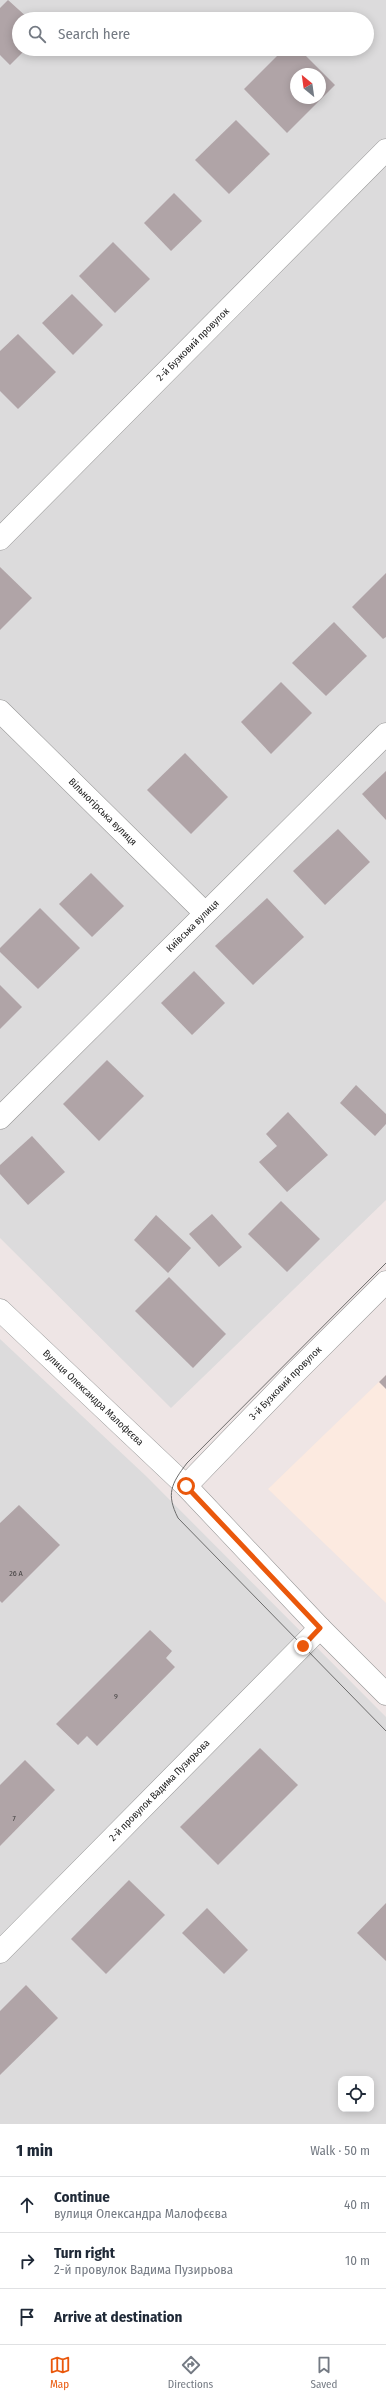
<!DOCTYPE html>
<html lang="en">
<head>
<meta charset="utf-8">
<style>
  body { margin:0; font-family:"Fira Sans Condensed",sans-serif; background:#f6f6f7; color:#1f2937 }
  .controls { position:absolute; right:12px; bottom:12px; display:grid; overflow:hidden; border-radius:8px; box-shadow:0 2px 10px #0003 }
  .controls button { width:36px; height:36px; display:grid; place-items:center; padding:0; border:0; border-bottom:1px solid #e0e1e3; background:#fff; color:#1f2937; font:20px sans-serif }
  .compass { position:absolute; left:290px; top:68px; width:36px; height:36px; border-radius:50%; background:#fff; box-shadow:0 2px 10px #0003; rotate:331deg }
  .stop { position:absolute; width:12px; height:12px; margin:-9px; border:3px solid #ea580c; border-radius:50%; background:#fff }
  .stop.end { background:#ea580c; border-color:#fff; box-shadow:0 1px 4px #0008 }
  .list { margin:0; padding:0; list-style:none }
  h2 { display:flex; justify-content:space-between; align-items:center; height:52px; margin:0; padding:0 16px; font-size:17px }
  h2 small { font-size:13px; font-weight:400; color:#747a83 }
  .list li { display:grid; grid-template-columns:26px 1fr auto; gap:12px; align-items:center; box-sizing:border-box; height:56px; padding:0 16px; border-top:1px solid #e0e1e3 }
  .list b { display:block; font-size:15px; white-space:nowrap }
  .list p { margin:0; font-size:13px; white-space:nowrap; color:#747a83 }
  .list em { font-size:13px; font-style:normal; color:#747a83 }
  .icon { flex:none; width:22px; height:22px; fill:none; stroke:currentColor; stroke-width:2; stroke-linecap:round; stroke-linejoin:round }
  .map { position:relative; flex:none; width:386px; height:2124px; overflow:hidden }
  .search { position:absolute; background:#fff; box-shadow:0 2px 10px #0003; left:12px; right:12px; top:12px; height:44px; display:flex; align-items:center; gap:10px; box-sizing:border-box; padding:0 14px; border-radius:22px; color:#747a83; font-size:15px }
  .sheet { height:220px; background:#fff }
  nav { display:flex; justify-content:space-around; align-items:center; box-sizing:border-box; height:56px; border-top:1px solid #e0e1e3; background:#fff; font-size:11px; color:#747a83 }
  nav a { display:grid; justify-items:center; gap:2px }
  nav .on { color:#ea580c }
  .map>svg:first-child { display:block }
  .residential { fill:#dcdbdc; fill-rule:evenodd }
  .education { fill:#fceae0 }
  .building { fill:#b0a4a7; fill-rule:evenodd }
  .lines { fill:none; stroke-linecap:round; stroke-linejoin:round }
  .minor-casing { stroke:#959595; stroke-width:23 }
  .tertiary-casing { stroke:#959595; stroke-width:23 }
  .minor { stroke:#fff; stroke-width:22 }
  .tertiary { stroke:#fff; stroke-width:22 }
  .tram { stroke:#6c6c6c; stroke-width:1 }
  .route { stroke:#ea580c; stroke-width:5 }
  .labels { text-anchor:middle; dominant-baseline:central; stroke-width:3; stroke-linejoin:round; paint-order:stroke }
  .number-label { font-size:8px; fill:#424040 }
  .street-label { font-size:10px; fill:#1e1e1e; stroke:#fff }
</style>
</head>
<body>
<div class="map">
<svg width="386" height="2124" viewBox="0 0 386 2124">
  <rect width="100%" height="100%" fill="#eee5e5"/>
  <!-- residential -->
  <g class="residential">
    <path d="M0,0H386V1200L171,1408L0,1238ZM19,19H367V49H19ZM296,74H320V98H296Z"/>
    <path d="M0,1339L146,1476L386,1717V2124H0ZM341,2079H371V2109H341Z"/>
  </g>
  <!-- education -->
  <path class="education" d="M386,1375V1603L268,1489Z"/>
  <!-- building -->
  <g class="building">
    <path d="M8,0L29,19H19V49H26L10,65L0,55V8Z"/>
    <path d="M284,49H299L335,85L287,133L244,89ZM296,74H320V98H296Z"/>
    <path d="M236,120L270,154L229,194L195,160Z"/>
    <path d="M174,193L202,221L171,251L144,223Z"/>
    <path d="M113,242L150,279L115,313L79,276Z"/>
    <path d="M72,294L103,325L73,355L42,323Z"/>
    <path d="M18,334L56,372L18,409L0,391V351Z"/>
    <path d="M0,567L32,598L0,630Z"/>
    <path d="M386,573V637L383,639L352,607Z"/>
    <path d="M334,622L367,656L326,696L292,663Z"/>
    <path d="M281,682L312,713L271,754L241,722Z"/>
    <path d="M185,753L228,797L191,834L147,790Z"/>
    <path d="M386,771V820L362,794Z"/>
    <path d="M338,829L370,862L325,905L293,871Z"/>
    <path d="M91,873L124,906L92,937L59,904Z"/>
    <path d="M267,898L304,937L253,985L215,946Z"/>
    <path d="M40,908L80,948L38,989L0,952V948Z"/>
    <path d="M194,971L225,1003L192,1035L161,1003Z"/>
    <path d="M0,985L22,1007L0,1029Z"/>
    <path d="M107,1060L144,1096L99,1141L63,1104Z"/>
    <path d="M356,1085L386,1114V1124L375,1136L340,1103Z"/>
    <path d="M288,1112L328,1155L287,1192L259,1162L277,1146L266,1134Z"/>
    <path d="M32,1136L65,1172L28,1205L0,1174V1165Z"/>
    <path d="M281,1201L320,1239L287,1272L248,1234Z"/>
    <path d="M212,1214L242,1247L219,1267L189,1234Z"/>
    <path d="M156,1215L191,1248L168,1273L134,1240Z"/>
    <path d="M169,1277L226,1334L193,1368L135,1311Z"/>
    <path d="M386,1375V1389L379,1382Z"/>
    <path d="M19,1505L60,1545L2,1603L0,1601V1523Z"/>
    <path d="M150,1630L172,1651L166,1658L175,1667L97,1746L87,1736L78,1745L56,1724Z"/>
    <path d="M260,1748L298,1785L218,1865L180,1827Z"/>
    <path d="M25,1760L55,1790L0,1846V1785Z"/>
    <path d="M129,1880L165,1915L106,1974L71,1939Z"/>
    <path d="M386,1903V1961L357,1933Z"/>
    <path d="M207,1908L248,1950L224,1974L182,1933Z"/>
    <path d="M26,1985L58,2018L0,2075V2011Z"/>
  </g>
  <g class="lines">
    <defs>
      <g id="minor">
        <path id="s1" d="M0,539L386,150"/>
        <path id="s2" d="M0,711L205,913"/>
        <path id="s3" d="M0,1118L386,734"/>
      </g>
      <g id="tertiary">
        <path id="s4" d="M0,1310L186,1486L320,1628L386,1694"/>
        <path id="s5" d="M186,1486L294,1374L386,1282"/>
        <path id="s6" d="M0,1952L320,1628"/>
      </g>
    </defs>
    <!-- minor casing -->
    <use href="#minor" class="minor-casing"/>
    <!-- tertiary casing -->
    <use href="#tertiary" class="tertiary-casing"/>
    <!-- minor -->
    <use href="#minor" class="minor"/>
    <!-- tertiary -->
    <use href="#tertiary" class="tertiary"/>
    <!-- tram -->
    <path class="tram" d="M386,1263L187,1463C171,1484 166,1494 178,1518L386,1731"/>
  </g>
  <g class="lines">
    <!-- route -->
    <path class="route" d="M186,1486L320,1628L303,1646"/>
  </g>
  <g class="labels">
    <!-- number labels -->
    <g class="number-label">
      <text x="16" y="1573">26 А</text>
      <text x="116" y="1696">9</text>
      <text x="14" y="1818">7</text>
    </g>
    <!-- street labels -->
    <g class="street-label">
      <text stroke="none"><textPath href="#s1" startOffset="274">2-й Бузковий провулок</textPath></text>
      <text stroke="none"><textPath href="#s2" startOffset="144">Вільногірська вулиця</textPath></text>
      <text stroke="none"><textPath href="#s3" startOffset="272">Київська вулиця</textPath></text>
      <text stroke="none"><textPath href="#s5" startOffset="143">3-й Бузковий провулок</textPath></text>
      <text stroke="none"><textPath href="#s4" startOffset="128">Вулиця Олександра Малофєєва</textPath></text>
      <text stroke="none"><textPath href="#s6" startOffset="227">2-й провулок Вадима Пузирьова</textPath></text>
    </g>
  </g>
</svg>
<div class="controls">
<button><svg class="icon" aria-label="locate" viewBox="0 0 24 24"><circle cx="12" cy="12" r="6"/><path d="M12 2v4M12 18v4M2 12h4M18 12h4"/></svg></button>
</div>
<svg class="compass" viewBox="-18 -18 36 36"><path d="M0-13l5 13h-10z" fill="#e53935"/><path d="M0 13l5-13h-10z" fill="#747a83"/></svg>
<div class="stop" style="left:186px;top:1486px"></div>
<div class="stop end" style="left:303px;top:1646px"></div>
<div class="search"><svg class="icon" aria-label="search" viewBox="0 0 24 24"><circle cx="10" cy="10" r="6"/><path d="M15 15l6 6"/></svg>Search here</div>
</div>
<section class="sheet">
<h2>1 min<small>Walk · 50 m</small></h2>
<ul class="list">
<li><svg class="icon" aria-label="ahead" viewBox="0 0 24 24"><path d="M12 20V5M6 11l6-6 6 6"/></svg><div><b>Continue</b><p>вулиця Олександра Малофєєва</p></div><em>40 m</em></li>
<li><svg class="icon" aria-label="right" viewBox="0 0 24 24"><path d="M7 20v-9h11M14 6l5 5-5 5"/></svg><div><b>Turn right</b><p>2-й провулок Вадима Пузирьова</p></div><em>10 m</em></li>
<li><svg class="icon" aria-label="arrive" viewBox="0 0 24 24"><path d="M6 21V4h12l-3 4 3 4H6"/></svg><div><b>Arrive at destination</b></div></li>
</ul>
</section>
<nav>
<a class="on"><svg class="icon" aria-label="map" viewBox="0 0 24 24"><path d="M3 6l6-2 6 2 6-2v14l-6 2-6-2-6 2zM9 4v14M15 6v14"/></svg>Map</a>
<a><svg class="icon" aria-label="directions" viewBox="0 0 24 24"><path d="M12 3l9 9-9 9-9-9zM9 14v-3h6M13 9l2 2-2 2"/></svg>Directions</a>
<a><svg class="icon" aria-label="saved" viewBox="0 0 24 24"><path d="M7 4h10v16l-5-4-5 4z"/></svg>Saved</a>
</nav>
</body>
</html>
